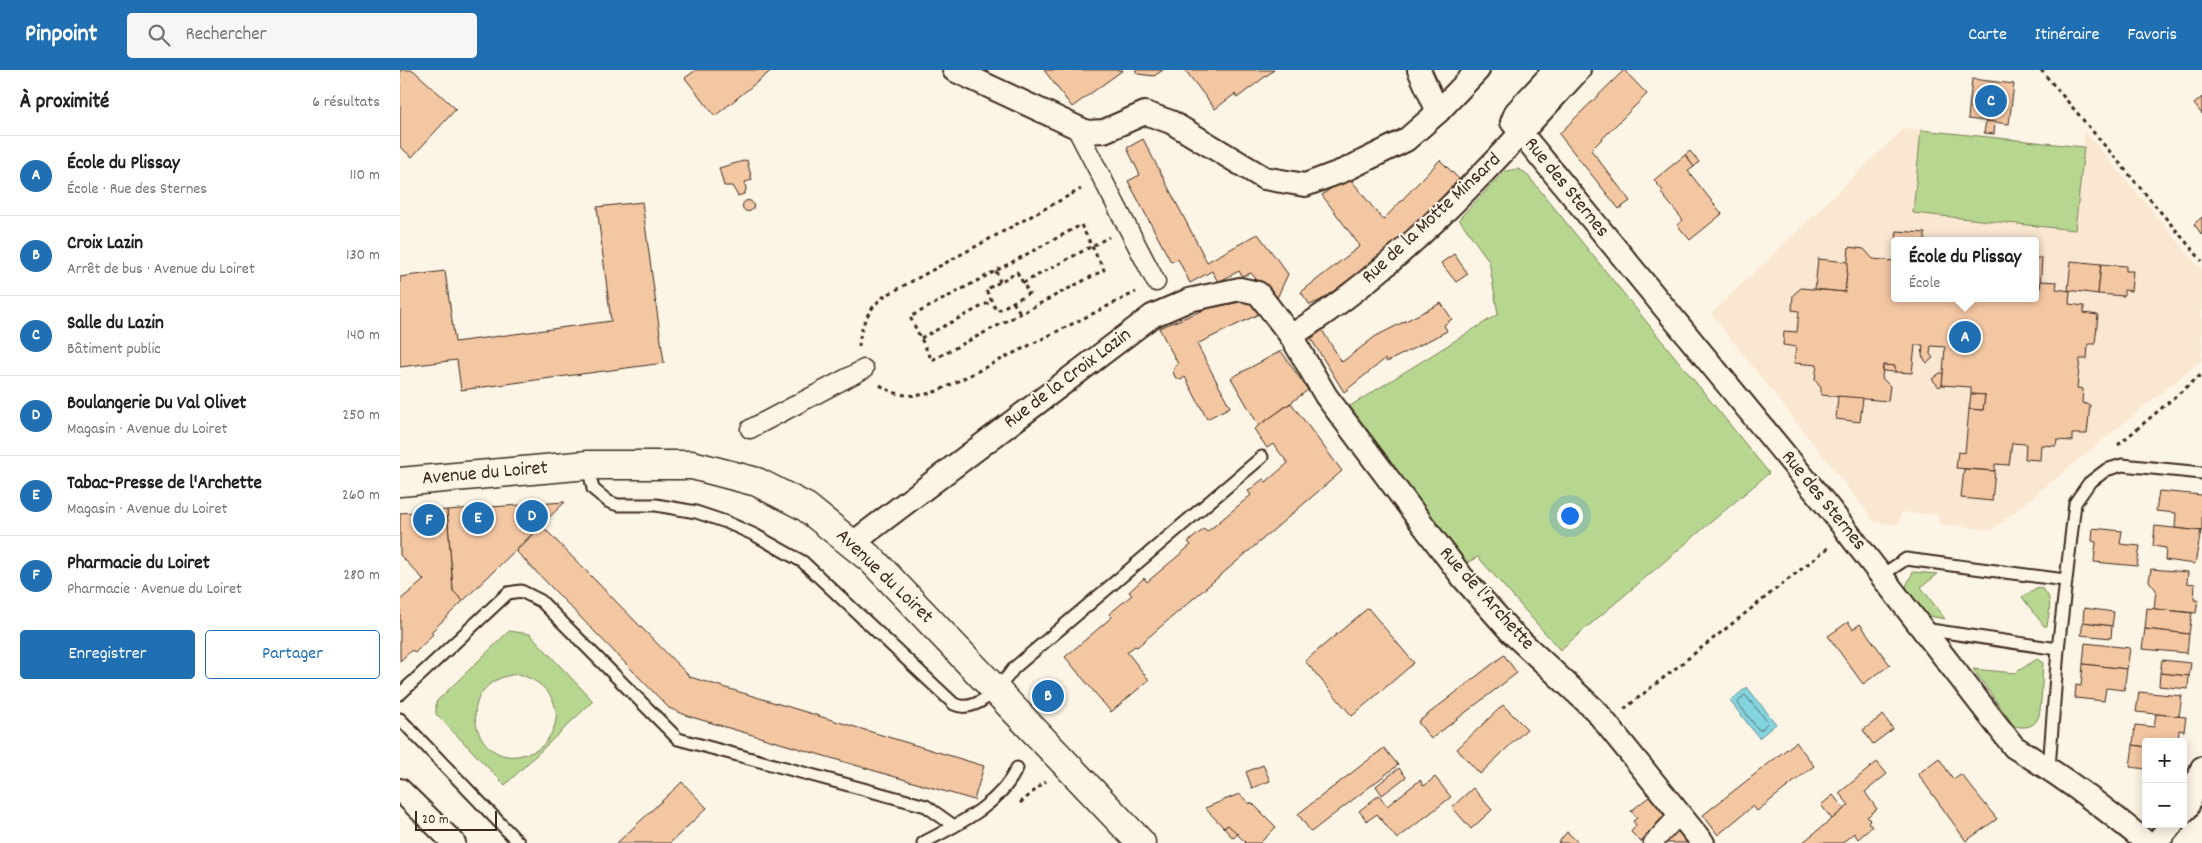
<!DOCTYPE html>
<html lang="fr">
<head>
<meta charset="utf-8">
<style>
  body { margin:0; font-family:Dekko,sans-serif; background:#f6f6f6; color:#202124 }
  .controls { position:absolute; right:15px; bottom:15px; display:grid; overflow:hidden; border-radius:5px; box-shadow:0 2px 12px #0003 }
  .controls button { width:45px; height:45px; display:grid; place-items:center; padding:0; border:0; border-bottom:1px solid #e0e0e0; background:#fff; color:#202124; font:25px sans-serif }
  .scale { position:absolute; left:15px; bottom:12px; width:82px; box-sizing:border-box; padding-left:5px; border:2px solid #3b2a1e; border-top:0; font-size:14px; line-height:18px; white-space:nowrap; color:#3b2a1e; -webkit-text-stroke:4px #fcf5e5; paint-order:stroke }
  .you { position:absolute; left:1169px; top:445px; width:18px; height:18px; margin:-12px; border:4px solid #fff; border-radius:50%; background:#1a73e8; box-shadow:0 0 0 8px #1a73e833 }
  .badge { display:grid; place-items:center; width:32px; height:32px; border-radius:50%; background:#1f6fb2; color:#fff; font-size:16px; font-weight:700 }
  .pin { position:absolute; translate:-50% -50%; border:2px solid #fff; box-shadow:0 1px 5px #0006 }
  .popup { position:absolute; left:1491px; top:167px; width:148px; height:65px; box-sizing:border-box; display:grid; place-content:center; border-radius:5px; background:#fff; filter:drop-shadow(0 1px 4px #0005); font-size:16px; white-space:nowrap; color:#757577 }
  .popup b { font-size:19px; color:#202124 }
  .popup::after { content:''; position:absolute; left:50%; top:100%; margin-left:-10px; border:10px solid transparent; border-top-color:#fff }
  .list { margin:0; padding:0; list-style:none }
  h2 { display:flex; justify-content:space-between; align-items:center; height:65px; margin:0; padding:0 20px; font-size:21px }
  h2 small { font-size:16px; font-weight:400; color:#757577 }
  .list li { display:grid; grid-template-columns:32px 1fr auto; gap:15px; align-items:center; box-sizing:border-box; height:80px; padding:0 20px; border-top:1px solid #e0e0e0 }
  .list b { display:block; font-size:19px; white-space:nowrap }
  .list p { margin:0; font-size:16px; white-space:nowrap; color:#757577 }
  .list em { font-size:16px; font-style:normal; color:#757577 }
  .actions { display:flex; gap:10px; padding:15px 20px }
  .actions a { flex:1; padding:11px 0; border:1px solid #1f6fb2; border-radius:5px; text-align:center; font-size:18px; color:#1f6fb2 }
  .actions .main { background:#1f6fb2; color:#fff }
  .icon { flex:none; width:28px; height:28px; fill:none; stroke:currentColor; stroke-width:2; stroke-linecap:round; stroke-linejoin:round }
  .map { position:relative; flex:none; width:1802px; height:773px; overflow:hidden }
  header { display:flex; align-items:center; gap:30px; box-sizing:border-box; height:70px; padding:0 25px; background:#1f6fb2; color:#fff }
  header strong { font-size:24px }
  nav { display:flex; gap:28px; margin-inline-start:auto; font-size:18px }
  .search { width:350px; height:45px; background:#f6f6f6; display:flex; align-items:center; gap:12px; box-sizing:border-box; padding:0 18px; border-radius:5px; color:#757577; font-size:19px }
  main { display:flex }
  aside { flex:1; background:#fff }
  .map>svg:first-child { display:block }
  .built { fill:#fae7d1; fill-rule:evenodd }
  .green { fill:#b7d791; stroke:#798058; fill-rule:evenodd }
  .water { fill:#84d4e0; stroke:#679092 }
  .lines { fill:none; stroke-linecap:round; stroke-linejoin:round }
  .shore { stroke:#586e6c; stroke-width:1 }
  .building { fill:#f4c7a3; stroke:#3b2a1e }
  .service-casing { stroke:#3b2a1e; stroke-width:15 }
  .pedestrian-casing { stroke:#3b2a1e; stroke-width:21 }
  .minor-casing { stroke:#3b2a1e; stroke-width:26 }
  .secondary-casing { stroke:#3b2a1e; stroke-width:31 }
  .path { stroke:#3b2a1e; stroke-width:3; stroke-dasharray:4 4; stroke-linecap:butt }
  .service { stroke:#fcf5e5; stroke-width:11 }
  .pedestrian { stroke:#fcf5e5; stroke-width:18 }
  .minor { stroke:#fcf5e5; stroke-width:22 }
  .secondary { stroke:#fcf5e5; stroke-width:28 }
  .labels { text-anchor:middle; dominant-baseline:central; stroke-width:4; stroke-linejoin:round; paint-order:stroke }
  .street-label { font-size:20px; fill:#3b2a1e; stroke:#fcf5e5 }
</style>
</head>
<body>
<header>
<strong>Pinpoint</strong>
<div class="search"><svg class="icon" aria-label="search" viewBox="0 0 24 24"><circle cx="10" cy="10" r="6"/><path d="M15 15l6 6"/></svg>Rechercher</div>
<nav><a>Carte</a><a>Itinéraire</a><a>Favoris</a></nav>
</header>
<main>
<aside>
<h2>À proximité<small>6 résultats</small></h2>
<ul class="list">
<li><span class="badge">A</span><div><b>École du Plissay</b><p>École · Rue des Sternes</p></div><em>110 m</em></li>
<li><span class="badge">B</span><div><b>Croix Lazin</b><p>Arrêt de bus · Avenue du Loiret</p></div><em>130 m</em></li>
<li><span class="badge">C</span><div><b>Salle du Lazin</b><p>Bâtiment public</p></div><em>140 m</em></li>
<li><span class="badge">D</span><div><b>Boulangerie Du Val Olivet</b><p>Magasin · Avenue du Loiret</p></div><em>250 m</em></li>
<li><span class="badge">E</span><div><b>Tabac-Presse de l'Archette</b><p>Magasin · Avenue du Loiret</p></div><em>260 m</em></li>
<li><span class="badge">F</span><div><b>Pharmacie du Loiret</b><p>Pharmacie · Avenue du Loiret</p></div><em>280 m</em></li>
</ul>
<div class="actions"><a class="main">Enregistrer</a><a>Partager</a></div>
</aside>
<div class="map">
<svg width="1802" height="773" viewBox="0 0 1802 773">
  <rect width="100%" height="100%" fill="#fcf5e5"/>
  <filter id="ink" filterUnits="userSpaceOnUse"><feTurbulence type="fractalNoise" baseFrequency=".02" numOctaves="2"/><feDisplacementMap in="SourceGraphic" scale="10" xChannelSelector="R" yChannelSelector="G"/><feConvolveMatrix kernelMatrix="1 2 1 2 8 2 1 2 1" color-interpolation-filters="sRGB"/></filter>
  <g filter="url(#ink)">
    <!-- built -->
    <path class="built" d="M1504,58L1684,77L1683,59L1802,200V290L1592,460L1539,454L1538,445L1501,442L1498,454L1476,453L1311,244ZM1495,171H1635V228H1495Z"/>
    <!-- green -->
    <g class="green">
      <path d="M1521,60L1684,77L1675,160L1513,143Z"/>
      <path d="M1118,99L1126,103L1369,403L1160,580L1078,487L1066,493L950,336L1098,244L1089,191L1059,149L1105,101Z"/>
      <path d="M1513,502L1538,504L1521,517L1545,549L1524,545L1508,522L1506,516Z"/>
      <path d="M1638,517C1655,524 1649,541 1647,556H1644L1622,527Z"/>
      <path d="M109,561L130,564L193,631L105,715L36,644V632ZM118,604C149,612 169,641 147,670C141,679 133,683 122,685C73,698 49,611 118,604Z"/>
      <path d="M1637,589L1643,593C1642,605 1642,640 1638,648C1634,658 1623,658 1614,656L1573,599L1615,603Z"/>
    </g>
    <!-- water -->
    <path class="water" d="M1347,617L1376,654L1359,668L1330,631Z"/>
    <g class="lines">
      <!-- shore -->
      <path class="shore" d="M1345,625L1368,652L1361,660L1358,659L1338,633Z"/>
    </g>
    <!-- building -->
    <g class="building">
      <path d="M0,0H13L56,39L12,87L0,77Z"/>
      <path d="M296,0H372L315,46L285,8Z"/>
      <path d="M644,0H723L672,37Z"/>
      <path d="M735,0H763L754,6L738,4Z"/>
      <path d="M785,0H874L837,28L835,24L815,39Z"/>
      <path d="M1224,0L1247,24L1191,80L1230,131L1219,139L1159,64Z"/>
      <path d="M1572,9L1614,14L1609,54L1568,49Z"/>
      <path d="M1802,27V44L1794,34Z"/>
      <path d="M1586,51L1595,52L1594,64L1584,63Z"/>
      <path d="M743,69L807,192L858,164L888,204L877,228L866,221L851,203L842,206L839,201L818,212L812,201L790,213L778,189L771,192L728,111L740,105L727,78Z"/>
      <path d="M1290,81L1299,92L1294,97L1285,85Z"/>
      <path d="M1285,85L1294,97L1288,101L1322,144L1290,170L1277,155L1283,150L1261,123L1263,121L1254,110Z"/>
      <path d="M347,90L352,110L345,112L346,120L344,124L338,126L332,116H324L319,98Z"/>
      <path d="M1040,90L1059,109L1008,163L968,196L921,230L910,235L901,222L960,176L922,125L948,106L983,150Z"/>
      <circle cx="348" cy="136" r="5.5"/>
      <path d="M242,132L264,293L61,320L57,290L0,297V207L45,201L55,272L211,251L197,137Z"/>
      <path d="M1802,147V165L1794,154Z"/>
      <path d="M1497,161L1525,163V171H1496Z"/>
      <path d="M1449,177L1464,179L1473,189L1495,191V228H1635V218H1640L1641,211L1657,212L1656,219L1670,221L1669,234L1684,236V243L1698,245L1695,274H1688L1687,289H1680L1677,318L1683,319L1682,333L1690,335L1687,364H1672V371L1657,370L1656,376L1641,375L1640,390L1625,389L1626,374L1612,373L1609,395L1595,394V401L1556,398L1558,382L1565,383L1569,339L1583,340L1585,325L1571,324V317L1542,315L1545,277L1531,276L1530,284L1533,288L1527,293L1522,286L1523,275H1515L1512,303L1495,302V296L1483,295L1482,308L1490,316L1488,331L1421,325V318L1415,310L1417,295L1394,293L1396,277L1383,275L1384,261L1397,262L1399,241L1392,240L1393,225L1401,218L1445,222Z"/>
      <path d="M1054,184L1068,204L1056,212L1041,193Z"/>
      <path d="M1635,188H1642L1640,218H1635Z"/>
      <path d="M1418,189L1448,192L1445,222L1415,219Z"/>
      <path d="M1671,191L1701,194L1698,224L1668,220Z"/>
      <path d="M1701,194L1726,196V201H1733L1731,221L1724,220V226L1698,224Z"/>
      <path d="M851,230L859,244L797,274L830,337L807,349L785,307L781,310L775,307L773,302L775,296L778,294L759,258L809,238Z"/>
      <path d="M1041,233L1052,249L1044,255L1047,261L987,292L985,289L944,322L911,269L922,260L942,292L976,266Z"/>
      <path d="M881,281L908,320L859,356L831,308Z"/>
      <path d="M1483,295L1495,296V302L1483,301Z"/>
      <path d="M1540,303H1543L1542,315L1539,317L1532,309Z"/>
      <path d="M1571,324L1585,325L1583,340L1569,339Z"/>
      <path d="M1438,326L1463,328L1460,352L1436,349Z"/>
      <path d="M891,333L942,401L737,577L735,576L727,582L749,610L711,642L665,587L712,547L709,544L732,525L729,522L744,508L747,512L791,475L788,472L804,459L807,462L851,425L848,421L863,409L866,412L888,393L873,374L867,378L854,359Z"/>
      <path d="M1564,399L1595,401L1592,431L1561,428Z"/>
      <path d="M1759,421L1802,425V461L1775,458L1776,443L1756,441Z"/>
      <path d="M165,432L63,531L53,521L47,440Z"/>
      <path d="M47,440L53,521L63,531L31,562L33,564L15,583L12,580L0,591V530L24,510L0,485V443Z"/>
      <path d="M142,456L290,607L584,696L574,730L288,646L269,638L116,481Z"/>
      <path d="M1755,456L1801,461L1795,494L1765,490L1766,478L1753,476Z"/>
      <path d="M1693,458L1722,461L1720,474L1740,476L1737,496L1694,492L1696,472L1692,471Z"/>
      <path d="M1751,499L1788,502L1787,513L1795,514L1794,530H1798L1796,543L1754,539L1756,520L1749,511Z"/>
      <path d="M968,538L1014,593L952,646L905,591Z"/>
      <path d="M1684,538L1714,542L1712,556L1683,552Z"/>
      <path d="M1747,538L1792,543L1789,564L1745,559Z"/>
      <path d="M1448,552L1453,559L1460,554L1490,595L1463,614L1428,566Z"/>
      <path d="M1683,552L1712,556L1711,568L1681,565Z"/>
      <path d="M1745,559L1789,564L1787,583L1742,579Z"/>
      <path d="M1685,573L1730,578L1727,599L1683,594Z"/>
      <path d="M1104,585L1117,603L1031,669L1018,652Z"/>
      <path d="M1762,590L1791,593L1789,606L1760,603Z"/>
      <path d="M1683,594L1727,599L1724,620L1706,618L1704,631L1675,628L1676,615L1681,616Z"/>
      <path d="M1760,603L1789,606L1788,619L1759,616Z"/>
      <path d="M645,619L656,630L652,634L641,622Z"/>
      <path d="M1739,622L1782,626L1779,646L1736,642Z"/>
      <path d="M1103,635L1127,659L1080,704L1057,679Z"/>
      <path d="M1756,644L1786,647L1784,661L1779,660L1778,672H1746V677L1733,675L1735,655L1754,657Z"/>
      <path d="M1483,645L1493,659L1473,674L1463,660Z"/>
      <path d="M1396,672L1414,696L1357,741L1353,736L1318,765L1303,745Z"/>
      <path d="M1733,675L1746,677V699L1730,697Z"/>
      <path d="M984,678L998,695L911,762L898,744Z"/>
      <path d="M1539,688L1553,709L1561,704L1597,749L1566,771L1518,704Z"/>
      <path d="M1477,692L1487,704L1465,722L1477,739L1467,747L1470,750L1468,752L1472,757L1458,769L1454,763L1442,773H1402L1449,735L1439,723Z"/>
      <path d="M863,695L870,711L852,718L846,702Z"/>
      <path d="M999,698L1006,707L982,725L976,716Z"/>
      <path d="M1035,707L1051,727L997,769L977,744L967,751L959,741L979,725L987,736L1020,710L1024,716Z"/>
      <path d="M282,712L307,738L270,773H217Z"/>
      <path d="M1073,718L1092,740L1071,759L1052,737Z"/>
      <path d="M839,724L850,734L851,732L876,757L860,773H846L828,755L824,758L805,738Z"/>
      <path d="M1433,725L1444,739L1432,749L1421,735Z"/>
      <path d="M1250,726L1264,745L1241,772L1231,762L1236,755L1233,751L1237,748L1231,741Z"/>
      <path d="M828,755L838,764L833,768L824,758Z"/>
      <path d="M1278,757L1290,773H1263Z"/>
      <path d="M1167,762L1179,773H1158Z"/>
    </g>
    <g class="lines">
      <defs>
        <g id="service">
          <path d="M188,395L193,419L209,432L218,435H256L296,442L326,452L355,465L403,492L554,634C576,645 602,615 614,598L862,387"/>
          <path d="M1482,505L1506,489L1665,510"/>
          <path d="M1524,559L1658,579"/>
          <path d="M0,624L108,523L121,521L141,531L278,669L526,736L554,756"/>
          <path d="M0,649L119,773"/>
          <path d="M1649,698L1658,579L1675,433L1689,413L1706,400L1722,395L1802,403"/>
          <path d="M523,773C558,754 599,736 617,698"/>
        </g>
        <g id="pedestrian">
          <path d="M675,56L756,212"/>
          <path d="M350,359L464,299"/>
          <path d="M1253,773L1280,744"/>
        </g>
        <g id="minor">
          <path d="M554,0L687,62L704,61L745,43L771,52L864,108L905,115L945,100L1006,70L1038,42L1078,0"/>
          <path d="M1019,0L1038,42"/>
          <path d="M1155,0L1116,42L1112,52L1428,437L1614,677C1661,705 1705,738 1747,773"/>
          <path d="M891,266C1003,195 1090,97 1179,0"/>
          <path d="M453,473L752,246L789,230L840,219L858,223L891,266L926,326L1063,508L1111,562L1196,641L1303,773"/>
          <path d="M0,720L54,773"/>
          <path d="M1783,742L1787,738L1802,698"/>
          <path d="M1756,773L1772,754"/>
        </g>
        <path id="secondary" d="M0,412L188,395H292L357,412L406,437L472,490L741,773"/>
      </defs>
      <!-- service casing -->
      <use href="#service" class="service-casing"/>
      <!-- pedestrian casing -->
      <use href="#pedestrian" class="pedestrian-casing"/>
      <!-- minor casing -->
      <use href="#minor" class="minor-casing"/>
      <!-- secondary casing -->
      <use href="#secondary" class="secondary-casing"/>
      <!-- path -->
      <g class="path">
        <path d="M1641,0L1802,191"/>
        <path d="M681,155L704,200L532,290L510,247Z"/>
        <path d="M596,201L600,212"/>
        <path d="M617,202L629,223L597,241L586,220Z"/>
        <path d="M623,213L709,167"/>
        <path d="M613,232L621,244"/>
        <path d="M521,268L592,231"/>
        <path d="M459,277C460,256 467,241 483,227L681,119"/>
        <path d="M480,315C499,328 518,328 540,320L736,222"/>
        <path d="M1718,375L1802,304"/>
        <path d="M1224,639L1428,478"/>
        <path d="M620,733L646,711"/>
      </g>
      <!-- service -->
      <use href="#service" class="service"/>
      <!-- pedestrian -->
      <use href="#pedestrian" class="pedestrian"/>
      <!-- minor -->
      <use href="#minor" class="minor"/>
      <!-- secondary -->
      <use href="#secondary" class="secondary"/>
    </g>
  </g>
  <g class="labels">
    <!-- street labels -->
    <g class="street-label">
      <text transform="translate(1166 118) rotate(51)">Rue des Sternes</text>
      <text transform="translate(1032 149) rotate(-43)">Rue de la Motte Minsard</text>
      <text transform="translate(668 309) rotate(-37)">Rue de la Croix Lazin</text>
      <text transform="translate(85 404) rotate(-5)">Avenue du Loiret</text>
      <text transform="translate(1423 431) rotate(51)">Rue des Sternes</text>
      <text transform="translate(484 507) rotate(44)">Avenue du Loiret</text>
      <text transform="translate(1086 529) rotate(48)">Rue de l'Archette</text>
    </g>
  </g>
</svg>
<div class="controls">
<button>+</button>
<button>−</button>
</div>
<div class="scale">20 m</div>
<div class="you"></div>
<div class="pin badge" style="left:1565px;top:267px">A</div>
<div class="popup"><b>École du Plissay</b>École</div>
<div class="pin badge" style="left:648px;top:626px">B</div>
<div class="pin badge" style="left:1591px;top:31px">C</div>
<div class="pin badge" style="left:132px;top:446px">D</div>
<div class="pin badge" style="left:78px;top:448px">E</div>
<div class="pin badge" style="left:29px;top:450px">F</div>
</div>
</main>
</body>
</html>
